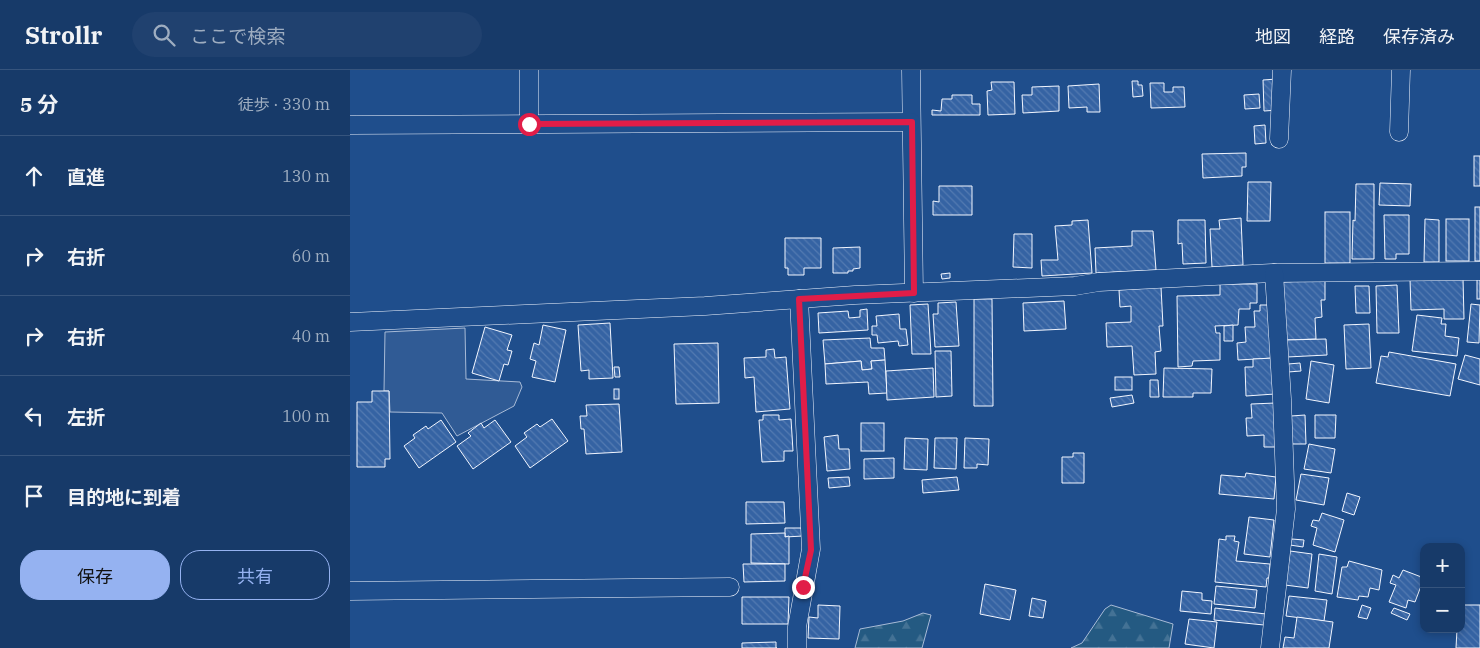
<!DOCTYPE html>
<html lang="ja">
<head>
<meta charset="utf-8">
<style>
  body { margin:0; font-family:"IBM Plex Serif","Noto Sans JP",serif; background:#20416f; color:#f1f3f6 }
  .controls { position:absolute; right:15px; bottom:15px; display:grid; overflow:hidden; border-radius:10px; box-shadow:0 2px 8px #0003 }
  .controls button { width:45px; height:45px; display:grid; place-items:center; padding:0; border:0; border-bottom:1px solid #36547d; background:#173a69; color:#f1f3f6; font:25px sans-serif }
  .stop { position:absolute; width:15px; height:15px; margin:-11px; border:4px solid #e11d48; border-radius:50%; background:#fff }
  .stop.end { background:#e11d48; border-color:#fff; box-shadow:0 1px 5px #0008 }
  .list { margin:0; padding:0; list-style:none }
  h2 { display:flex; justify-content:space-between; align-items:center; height:65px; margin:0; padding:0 20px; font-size:21px }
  h2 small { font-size:16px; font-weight:400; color:#9eadc0 }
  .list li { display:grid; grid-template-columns:32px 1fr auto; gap:15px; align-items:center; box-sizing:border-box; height:80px; padding:0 20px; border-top:1px solid #36547d }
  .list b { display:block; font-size:19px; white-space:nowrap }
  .list em { font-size:16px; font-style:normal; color:#9eadc0 }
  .actions { display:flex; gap:10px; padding:15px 20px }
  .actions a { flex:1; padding:11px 0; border:1px solid #95b2f1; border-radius:20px; text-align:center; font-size:18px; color:#95b2f1 }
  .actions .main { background:#95b2f1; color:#111 }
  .icon { flex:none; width:28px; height:28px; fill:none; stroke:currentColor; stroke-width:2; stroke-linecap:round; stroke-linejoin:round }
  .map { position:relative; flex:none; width:1130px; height:578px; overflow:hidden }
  header { display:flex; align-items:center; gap:30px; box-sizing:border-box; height:70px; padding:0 25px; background:#173a69; border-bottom:1px solid #36547d }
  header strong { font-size:24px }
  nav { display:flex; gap:28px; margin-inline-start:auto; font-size:18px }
  .search { width:350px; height:45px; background:#20416f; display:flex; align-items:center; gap:12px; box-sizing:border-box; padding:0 18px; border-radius:28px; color:#9eadc0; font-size:19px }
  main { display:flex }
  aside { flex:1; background:#173a69 }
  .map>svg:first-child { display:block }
  .forest { fill:url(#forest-firs); stroke:#a8bbd7 }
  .parking { fill:#305b95; stroke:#a8bbd7 }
  .building { fill:url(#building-back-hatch); stroke:#f2f6ff }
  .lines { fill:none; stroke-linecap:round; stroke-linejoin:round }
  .street-casing { stroke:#f2f6ff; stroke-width:19 }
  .street { stroke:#1f4e8c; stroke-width:18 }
  .route { stroke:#e11d48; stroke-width:6 }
</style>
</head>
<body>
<header>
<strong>Strollr</strong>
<div class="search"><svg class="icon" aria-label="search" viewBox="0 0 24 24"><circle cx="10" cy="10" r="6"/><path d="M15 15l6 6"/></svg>ここで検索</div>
<nav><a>地図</a><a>経路</a><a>保存済み</a></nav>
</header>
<main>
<aside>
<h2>5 分<small>徒歩 · 330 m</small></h2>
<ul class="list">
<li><svg class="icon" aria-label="ahead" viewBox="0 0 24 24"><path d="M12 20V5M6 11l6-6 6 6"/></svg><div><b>直進</b></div><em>130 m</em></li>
<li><svg class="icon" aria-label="right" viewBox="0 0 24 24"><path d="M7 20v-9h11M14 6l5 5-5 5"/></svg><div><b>右折</b></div><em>60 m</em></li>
<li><svg class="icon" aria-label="right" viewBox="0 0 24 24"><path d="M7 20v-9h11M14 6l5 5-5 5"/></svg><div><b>右折</b></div><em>40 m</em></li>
<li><svg class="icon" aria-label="left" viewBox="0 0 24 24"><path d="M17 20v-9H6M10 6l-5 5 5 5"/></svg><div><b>左折</b></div><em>100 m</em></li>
<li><svg class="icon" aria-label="arrive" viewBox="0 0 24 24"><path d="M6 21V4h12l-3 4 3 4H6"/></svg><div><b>目的地に到着</b></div></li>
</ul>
<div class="actions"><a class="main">保存</a><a>共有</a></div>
</aside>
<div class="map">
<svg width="1130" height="578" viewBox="0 0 1130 578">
  <defs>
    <pattern id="forest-firs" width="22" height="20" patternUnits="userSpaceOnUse" patternTransform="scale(1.25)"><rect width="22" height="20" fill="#245a82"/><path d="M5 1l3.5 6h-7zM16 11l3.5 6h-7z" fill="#447295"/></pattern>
    <pattern id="building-back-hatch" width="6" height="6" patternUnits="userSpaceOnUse" patternTransform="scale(1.25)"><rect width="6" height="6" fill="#3563a3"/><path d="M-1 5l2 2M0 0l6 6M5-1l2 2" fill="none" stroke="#537ab1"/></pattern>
  </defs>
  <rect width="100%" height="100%" fill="#1f4e8c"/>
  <!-- forest -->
  <g class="forest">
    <path d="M761,535L823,554L819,578H721L732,573L755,539Z"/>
    <path d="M573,543L581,545L572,578H505L510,559L553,551Z"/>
  </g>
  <!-- parking -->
  <path class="parking" d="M115,258L116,309L170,312L172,317L164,336L107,366L92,343L40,342L39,321H34L35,262Z"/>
  <!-- building -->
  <g class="building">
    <path d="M927,9L929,40L914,41L913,10Z"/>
    <path d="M782,11H788V15H792L793,26L783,27Z"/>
    <path d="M641,12H664L665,44L638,45L637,21L642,20Z"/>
    <path d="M800,13H814V22H823V17H834L835,37L801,38Z"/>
    <path d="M749,14L750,42H737V37L719,38L718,16Z"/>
    <path d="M709,16V41L673,43L672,25H682V17Z"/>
    <path d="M909,24L910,38L895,39L894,25Z"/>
    <path d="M602,25H622V34H630V45H582V40L591,41L592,29H602Z"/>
    <path d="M915,55L916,73L905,74L904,56Z"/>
    <path d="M896,83V97H892V106L853,108L852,84Z"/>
    <rect x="1124" y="86" width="6" height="30"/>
    <path d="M898,112H921L920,151H897Z"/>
    <path d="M1030,113L1061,114L1060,136L1029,135Z"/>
    <path d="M1006,114H1024V189H1002L1003,150L1005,151Z"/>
    <path d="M589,116H622V145H583V131L589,132Z"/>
    <rect x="1125" y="137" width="5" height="54"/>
    <rect x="975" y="142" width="25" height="51"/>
    <path d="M1034,145H1059V184H1046V189H1035Z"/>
    <path d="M891,148L893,195L862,197L860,159H870L869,150Z"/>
    <path d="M1075,149L1089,150V192H1074Z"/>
    <rect x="1096" y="149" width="23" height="42"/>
    <path d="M738,150L742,203L692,206L691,190H708L705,156L722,155V151Z"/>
    <path d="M828,150H855L856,193L833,194L832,173L828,174Z"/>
    <path d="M782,161H803L806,200L746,203L745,178L782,176Z"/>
    <path d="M664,164H682V198L663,197Z"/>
    <path d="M435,168H471V198H454V205H438V198H435Z"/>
    <path d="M510,177V198L503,199V201H498V203H483V178Z"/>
    <path d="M600,203V208L592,209L591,204Z"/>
    <rect x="1127" y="207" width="3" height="22"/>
    <path d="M1113,208L1114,249H1094V239L1061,240L1060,209Z"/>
    <path d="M975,210V230H971L972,247L965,248L966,269L936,270L933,212Z"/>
    <path d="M870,214H907V233H900V239H889L888,255L865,256L866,263H870V290L843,291L842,296L828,297L827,226L870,225Z"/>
    <path d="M1047,215L1049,263H1027L1026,216Z"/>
    <path d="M1005,216H1019L1020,243H1006Z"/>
    <path d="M811,217L813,256H809L811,281L805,282L806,304L784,305L782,276L757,277L756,253L781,252V236L770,237L769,220Z"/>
    <path d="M624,229H642L643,336H624Z"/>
    <path d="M714,231L716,259L674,261L673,233Z"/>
    <path d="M606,232L609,276L585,277L583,244H588V233Z"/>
    <path d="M578,234L581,284H562L560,235Z"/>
    <path d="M1121,234L1130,235L1129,273L1117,272Z"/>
    <path d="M910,235H921L924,288L888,290L887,273L896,272L895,257H905L904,241H910Z"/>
    <path d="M517,239L518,260L469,263L468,243L498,241L499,248L510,247V240Z"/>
    <path d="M549,244L550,259H556L558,275L549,276L548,271L528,273L527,265H522V256H527L526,246Z"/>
    <path d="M1067,245L1092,248L1091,254H1096L1095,266L1109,268L1107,286L1062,281Z"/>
    <path d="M260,253L263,308L239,309V300L231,301L228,255Z"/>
    <path d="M1019,254L1021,298L996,299L994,255Z"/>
    <path d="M193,255L216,260L205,312L182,307L186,291L180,289L184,273L189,275Z"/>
    <path d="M883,255V271H874V256Z"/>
    <path d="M135,257L162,265L157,280L162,281L158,295L154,294L149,311L122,303Z"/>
    <path d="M520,268L521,278H534L535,290L521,291L522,299L512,300L511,291L475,294L473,270Z"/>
    <path d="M976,269L977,285L937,287L936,270Z"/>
    <path d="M368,273L369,333L326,334L324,274Z"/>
    <path d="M424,279L425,288L436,287L440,339L406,342L404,307L395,308L394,288L416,287V280Z"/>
    <path d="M585,281H601L602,326L586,327Z"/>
    <path d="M1039,282L1106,294L1100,326L1026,313L1031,286L1038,287Z"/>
    <path d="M1115,285L1130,289V315L1108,309Z"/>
    <path d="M924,288L925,324L896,326L895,297H903V289Z"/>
    <path d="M535,290L537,323L519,324L518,312L476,314L475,294L511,291L512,300L522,299L521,291Z"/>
    <path d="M961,291L984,295L979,333L956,329Z"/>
    <path d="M950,293L951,301L938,302V294Z"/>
    <path d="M264,297H269L270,307H265Z"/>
    <path d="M583,298L584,327L537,330L536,301Z"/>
    <path d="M814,298L862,299L861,323H843V327H813Z"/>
    <rect x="765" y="307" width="17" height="13"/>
    <path d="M800,310H808L809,327H800Z"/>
    <rect x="264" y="319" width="5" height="10"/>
    <path d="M22,321H39L40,389H35V397H7V332H22Z"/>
    <path d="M782,325L784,333L762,337L760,328Z"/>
    <path d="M926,333L928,377H914V365L897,366L896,348H902L901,334Z"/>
    <path d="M269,334L272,382L236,384L234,359H231L230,346H237L236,335Z"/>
    <path d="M413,345H429V350L441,349L443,381H434V391L412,392L409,350H413Z"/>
    <path d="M955,345L956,374H942L941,346Z"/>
    <path d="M965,345H986L985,368H965Z"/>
    <path d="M202,349L218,371L180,398L165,376L177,367L174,363L187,354L190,357Z"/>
    <path d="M91,350L106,372L69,398L54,376L65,368L63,365L76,356L78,359Z"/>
    <path d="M145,350L161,372L123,399L107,376L121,366L118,363L131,353L134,358Z"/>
    <rect x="511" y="353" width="23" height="28"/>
    <path d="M488,365L489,379H499L500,399L477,401L474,367Z"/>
    <path d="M555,368L578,369L577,400L554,399Z"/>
    <path d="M585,368H607L606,399L584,398Z"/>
    <path d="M615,368L639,369L638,395L627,394V398H614Z"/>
    <path d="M959,374L985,379L981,403L954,399Z"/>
    <path d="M723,383H734V413H712V387H723Z"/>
    <path d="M544,388V408L514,409V389Z"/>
    <path d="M896,403L926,407L924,429L869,424L871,405L895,407Z"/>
    <path d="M951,404L979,408L974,435L946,430Z"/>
    <path d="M499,407L500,416L479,418L478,408Z"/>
    <path d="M607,407L609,420L573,423L572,410Z"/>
    <path d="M997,423L1010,427L1004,445L992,441Z"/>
    <path d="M396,432H434L435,453L396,454Z"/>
    <path d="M972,443L994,450L985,482L963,475L967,458L961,456L963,450L969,451Z"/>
    <path d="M899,447L924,450L920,487L894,484Z"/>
    <path d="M435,458H453V466L435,467Z"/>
    <path d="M435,463V467L439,466V494L401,493V464Z"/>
    <path d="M876,466H885L884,471L889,472L886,491L920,494L919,508H917L916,517L865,512L869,469L876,470Z"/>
    <path d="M942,469L954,470L953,477L940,475Z"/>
    <path d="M940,481L962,484L958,518L935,515Z"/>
    <path d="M969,484L987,487L982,524L965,521Z"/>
    <path d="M999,491L1032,500L1029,520L1020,518L1018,527L1009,526L1008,530L987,527L992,497H997Z"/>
    <path d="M393,494H435V511L394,512Z"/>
    <path d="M1053,500L1074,508L1065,532L1058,530L1056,538L1039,532L1046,515L1040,513L1043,505L1049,508Z"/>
    <path d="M635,514L666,520L660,550L630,544Z"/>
    <path d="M866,516L907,520L905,538L864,534Z"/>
    <path d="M832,521L852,523V530L862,531L861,544L830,541Z"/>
    <path d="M939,526L977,530L974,551L936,546Z"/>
    <path d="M392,527H439L438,554H392Z"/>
    <path d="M682,528L696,531L693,548L679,546Z"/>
    <path d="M468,535L490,536L489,569L458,568L459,547L468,548Z"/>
    <path d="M1012,535L1021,538L1017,549L1008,547Z"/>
    <path d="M1111,535H1130V578H1106L1107,559H1111Z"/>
    <path d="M865,538L916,544L914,555L864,550Z"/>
    <path d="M1044,538L1060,544L1057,550L1041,543Z"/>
    <path d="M947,547L983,552L979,578H933L935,567L944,568Z"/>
    <path d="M839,549L867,552L864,578L835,574Z"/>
    <path d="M426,572V578H427H392V573Z"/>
  </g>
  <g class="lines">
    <defs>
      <g id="street">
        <path d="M179,0V54"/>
        <path d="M561,0L564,223"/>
        <path d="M0,55L561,52"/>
        <path d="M1049,62L1051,0"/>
        <path d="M929,69L932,0"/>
        <path d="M0,252L355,236L505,225L725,216L749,212L924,203L1130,201"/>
        <path d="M0,521L380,517"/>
        <path d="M447,578V557L461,479L449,229"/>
        <path d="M920,578L936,439L932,329L924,203"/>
      </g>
    </defs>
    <!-- street casing -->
    <use href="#street" class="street-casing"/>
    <!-- street -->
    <use href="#street" class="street"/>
  </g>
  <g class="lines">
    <!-- route -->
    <path class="route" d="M179,54L562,52L564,223L449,229L461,480L453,517"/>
  </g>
</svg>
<div class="controls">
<button>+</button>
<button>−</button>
</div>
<div class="stop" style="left:179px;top:54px"></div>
<div class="stop end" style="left:453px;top:517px"></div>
</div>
</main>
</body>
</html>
